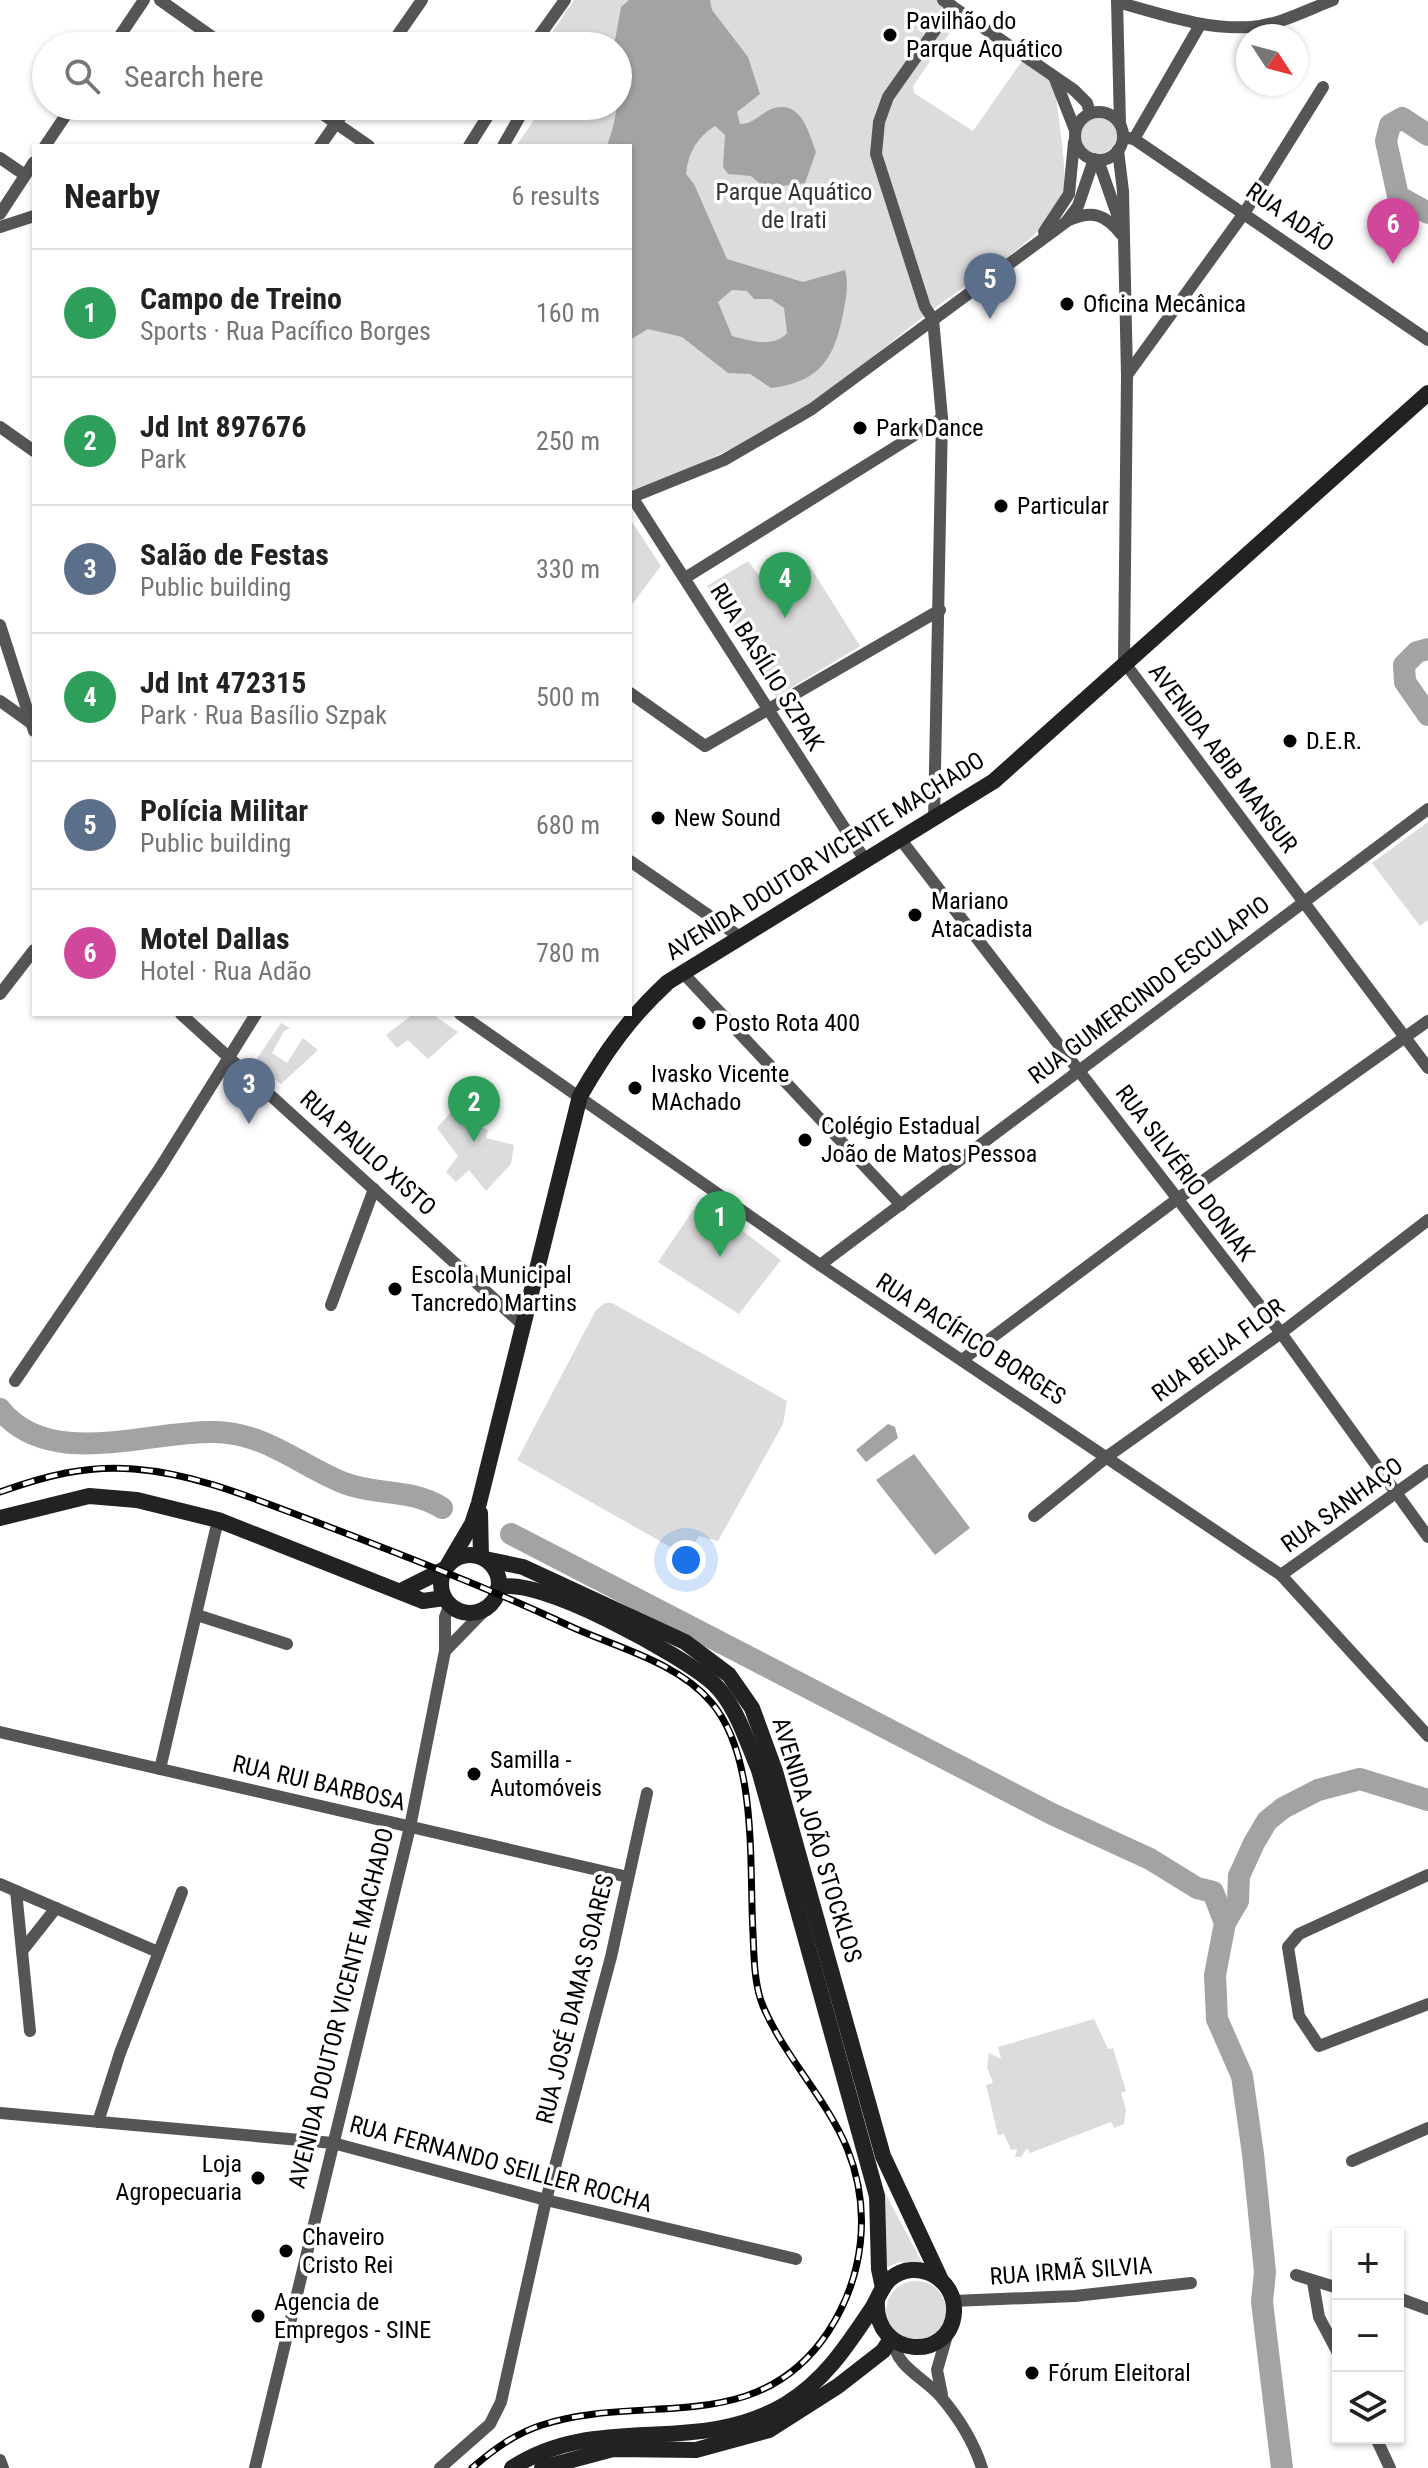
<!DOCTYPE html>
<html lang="en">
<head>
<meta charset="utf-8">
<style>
  body { margin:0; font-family:"Roboto Condensed",sans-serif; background:#f6f6f6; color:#222 }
  .controls { position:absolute; right:24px; bottom:24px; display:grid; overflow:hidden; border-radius:0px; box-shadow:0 2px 6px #0004 }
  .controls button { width:72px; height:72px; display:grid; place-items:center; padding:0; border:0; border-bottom:2px solid #e0e0e0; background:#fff; color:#222; font:40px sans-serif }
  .compass { position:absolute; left:1236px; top:24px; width:72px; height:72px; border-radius:50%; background:#fff; box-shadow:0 2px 6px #0004; rotate:126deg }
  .you { position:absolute; left:686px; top:1560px; width:28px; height:28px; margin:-20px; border:6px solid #fff; border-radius:50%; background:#1a73e8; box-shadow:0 0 0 12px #1a73e833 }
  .badge { display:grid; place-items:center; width:52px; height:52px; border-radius:50%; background:#db2777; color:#fff; font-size:26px; font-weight:700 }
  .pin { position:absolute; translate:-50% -66px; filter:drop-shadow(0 2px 4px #0008) }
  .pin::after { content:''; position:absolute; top:42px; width:28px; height:24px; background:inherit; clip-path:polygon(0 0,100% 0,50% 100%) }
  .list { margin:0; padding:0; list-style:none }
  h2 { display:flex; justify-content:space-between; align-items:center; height:104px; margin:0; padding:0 32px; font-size:34px }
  h2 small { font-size:26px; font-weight:400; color:#767676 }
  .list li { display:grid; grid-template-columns:52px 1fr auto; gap:24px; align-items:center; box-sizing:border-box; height:128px; padding:0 32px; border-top:2px solid #e0e0e0 }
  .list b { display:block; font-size:30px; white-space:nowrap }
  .list p { margin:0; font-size:26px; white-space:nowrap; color:#767676 }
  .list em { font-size:26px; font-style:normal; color:#767676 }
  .icon { flex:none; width:44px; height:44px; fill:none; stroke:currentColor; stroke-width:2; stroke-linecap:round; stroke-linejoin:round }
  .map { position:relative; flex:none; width:1428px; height:2468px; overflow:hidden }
  .search { position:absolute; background:#fff; box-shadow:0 2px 6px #0004; left:32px; top:32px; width:600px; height:88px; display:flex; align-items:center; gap:20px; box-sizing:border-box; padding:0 28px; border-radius:44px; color:#767676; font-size:30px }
  .panel { position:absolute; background:#fff; box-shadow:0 2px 6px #0004; left:32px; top:144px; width:600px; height:872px; border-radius:0px }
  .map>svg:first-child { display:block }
  .green { fill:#dcdcdc }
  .water { fill:#a3a3a3; fill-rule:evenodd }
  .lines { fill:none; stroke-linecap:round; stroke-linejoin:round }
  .river { stroke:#a3a3a3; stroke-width:22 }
  .street { stroke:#555; stroke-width:12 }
  .secondary { stroke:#222; stroke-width:16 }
  .rail-casing { stroke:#000; stroke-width:7 }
  .rail { stroke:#fff; stroke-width:4; stroke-dasharray:12; stroke-linecap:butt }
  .poi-dot { fill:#000; stroke:#fff; stroke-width:3 }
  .labels { text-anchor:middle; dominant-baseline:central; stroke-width:7; stroke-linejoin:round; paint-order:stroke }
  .poi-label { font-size:24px; fill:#000; stroke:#fff; text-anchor:start }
  .park-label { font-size:24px; fill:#333; stroke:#fff }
  .street-label { font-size:24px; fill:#000; stroke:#fff }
</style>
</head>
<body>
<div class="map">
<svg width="1428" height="2468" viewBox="0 0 1428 2468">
  <rect width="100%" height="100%" fill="#fff"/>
  <!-- green -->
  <g class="green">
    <path d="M574,0H941L962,15L913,86L914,93L973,131L1024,58L1054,79C1056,104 1069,175 1063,194C1049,237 978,276 943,302C898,334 859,372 814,402C756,440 692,467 630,496V146H516L544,106H618V46H543Z"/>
    <circle cx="1097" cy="134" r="20"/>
    <path d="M630,519L661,566L630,607Z"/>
    <path d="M748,561L770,590L809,565L860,646L776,697L707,586Z"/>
    <path d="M1428,822V920L1420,926L1372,863Z"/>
    <path d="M413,1014H432L458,1032L428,1059L408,1040L397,1048L386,1035Z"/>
    <path d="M281,1023L290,1028L284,1031L272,1053L287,1063L303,1038L318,1050L281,1084L254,1063Z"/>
    <path d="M468,1092L484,1104L477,1125L488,1130L486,1138L514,1145L511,1164L486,1191L469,1170L456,1182L446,1172L458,1156L437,1128Z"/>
    <path d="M704,1202L781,1260L739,1314L658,1262L698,1203Z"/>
    <path d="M605,1303H612L787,1401L783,1424L718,1541L699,1536L686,1556L517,1460L596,1310Z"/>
    <path d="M1094,2019L1108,2049L1113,2048L1126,2091L1121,2093L1126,2109L1124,2124L1114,2128L1111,2122L1030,2153L1027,2148L1021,2157H1015L1017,2149L1011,2150L1004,2134L998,2135L986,2085L993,2083L987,2067L989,2053L1001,2059L998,2047Z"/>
    <path d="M883,2189L924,2266L899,2262L881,2270Z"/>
    <circle cx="916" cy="2311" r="30"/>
  </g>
  <!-- water -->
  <g class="water">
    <path d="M629,0H710L712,10L748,57L760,94L737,112L740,124C756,124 761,111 775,108C802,101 809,134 816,152L805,183L765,188L751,176L728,174L723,167L725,135L715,126C697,137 688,153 686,174L694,184L727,259L803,282L845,270C849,286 846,298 843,314C834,359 820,382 771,388L750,374L728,373L682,337L648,329L630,340V146H607C621,108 618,85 618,46H614L621,7ZM732,290L747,291L754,299H771L784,308L787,333C775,348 749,341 732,336L718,302Z"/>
    <path d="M888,1424L895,1427L898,1438L866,1462L856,1450Z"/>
    <path d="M914,1454L970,1528L935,1555L876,1480Z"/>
  </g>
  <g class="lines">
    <!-- river -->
    <g class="river">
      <path d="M1428,135L1402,118L1390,125L1386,141L1398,196L1428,213"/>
      <path d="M1428,649L1417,652L1404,665L1405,682L1428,715"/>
      <path d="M0,1409C49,1471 150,1430 215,1432C266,1433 299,1465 344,1483C377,1496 411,1488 442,1508"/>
      <path d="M511,1534L1052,1814L1150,1859L1197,1888L1213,1892L1225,1923L1215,1975L1217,2019L1242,2076L1253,2154L1265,2272L1262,2302L1282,2468"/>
      <path d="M1225,1923L1238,1901L1239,1876L1254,1843L1267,1821L1283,1808L1318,1790L1360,1779L1428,1800"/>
    </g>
    <!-- street -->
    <g class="street">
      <path d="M160,0L225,46"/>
      <path d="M943,0L1074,90L1087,103L1090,113"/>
      <path d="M1117,0L1120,124"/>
      <path d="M1117,2C1161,14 1205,30 1251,27C1279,25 1307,10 1333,0"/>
      <path d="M113,46L144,0"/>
      <path d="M390,46L422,0"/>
      <path d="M532,46L565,0"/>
      <path d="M1055,79L1075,130"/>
      <path d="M311,106L369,146"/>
      <circle cx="1099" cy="136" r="24"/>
      <path d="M1123,137L1134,139L1428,340"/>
      <path d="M1134,139L1200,25"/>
      <path d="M45,146L72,106"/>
      <path d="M320,146L348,106"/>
      <path d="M469,146L494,106"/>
      <path d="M503,146L519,118L516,106"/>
      <path d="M1118,150L1123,191L1127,375L1124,662L1428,1068"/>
      <path d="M0,158L25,175"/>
      <path d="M1098,160L1118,217"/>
      <path d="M0,214L34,162"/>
      <path d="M1069,220C1092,210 1105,214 1121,234"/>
      <path d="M0,227L34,216"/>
      <path d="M1044,232L1069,194L1074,142"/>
      <path d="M1127,375L1245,212L1323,87"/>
      <path d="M0,427L34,451"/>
      <path d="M632,497L865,860"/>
      <path d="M630,498L724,460L812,409L1066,222L1078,206L1094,159"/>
      <path d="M685,578L942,418"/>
      <path d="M0,625L34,731"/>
      <path d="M630,693L705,746L940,610"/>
      <path d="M0,701L31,723"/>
      <path d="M934,820L942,418L933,319L925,307L876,154L879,122L888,97L952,6"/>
      <path d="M901,840L1281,1333L1428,1537"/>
      <path d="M630,861L740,937"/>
      <path d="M683,973L901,1205"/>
      <path d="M0,994L34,950"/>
      <path d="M181,1014L524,1326"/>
      <path d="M460,1014L820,1265L1281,1575L1428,1736"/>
      <path d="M820,1265L1428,809"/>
      <path d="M331,1305L374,1189"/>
      <path d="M962,1360L1176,1200L1428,1021"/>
      <path d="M15,1381L160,1168L256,1014"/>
      <path d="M1034,1516L1108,1456L1281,1333L1428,1220"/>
      <path d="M1281,1575L1428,1470"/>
      <path d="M197,1615L287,1644"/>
      <path d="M445,1651L486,1609"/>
      <path d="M0,1732L628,1877"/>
      <path d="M160,1769L218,1520"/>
      <path d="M1428,1875L1299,1934L1288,1947L1299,2016L1319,2046L1428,2004"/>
      <path d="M0,1884L158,1952"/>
      <path d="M16,1891L30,2031"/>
      <path d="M22,1951L56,1908"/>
      <path d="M0,2113L333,2143L546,2200L796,2259"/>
      <path d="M98,2122L120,2053L182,1892"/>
      <path d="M1352,2161L1428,2128"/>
      <path d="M1296,2275L1338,2288"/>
      <path d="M1313,2282L1319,2317L1338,2353"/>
      <path d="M1398,2298L1428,2309"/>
      <path d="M953,2301L1075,2296L1191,2283"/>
      <path d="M894,2341C894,2366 926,2379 941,2397C958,2417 974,2443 982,2468"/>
      <path d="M942,2395L937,2370L948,2332"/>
      <path d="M1376,2438L1390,2468"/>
      <path d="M0,2460L3,2468"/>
      <path d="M255,2468L410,1827L445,1651V1617L449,1606"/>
      <path d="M440,2468L490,2424L501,2402L546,2200L611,1957L647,1793"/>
    </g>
    <!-- secondary -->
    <g class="secondary">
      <path d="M480,1513L481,1557"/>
      <path d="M0,1518L89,1496L137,1500L218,1520L423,1601L444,1598"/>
      <circle cx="470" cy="1584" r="29"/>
      <path d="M485,1559L523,1567L685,1642L729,1675L752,1708L775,1771L883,2156L940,2278"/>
      <path d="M449,1563L472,1524L479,1503L580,1096C605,1052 630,1017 668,982L994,781L1428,393"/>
      <path d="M498,1588C535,1573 683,1656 713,1683C736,1704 747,1742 759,1770L877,2196L879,2269L883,2288"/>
      <path d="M403,1590L443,1570"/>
      <path d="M512,2468C599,2411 696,2458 786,2404C824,2381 847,2346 871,2310C878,2300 881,2287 890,2279C916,2257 956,2278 954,2312C951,2362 873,2359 877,2300"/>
      <path d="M542,2468L613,2449L696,2450L769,2430L838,2386L883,2351L891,2339"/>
    </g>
    <defs>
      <path id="rail" d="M0,1492C45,1476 86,1465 134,1469C199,1474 259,1501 319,1523C405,1556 491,1589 574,1628C619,1648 678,1663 711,1702C758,1757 749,1864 753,1933C754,1956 754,1985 763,2006C784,2056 826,2098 847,2148C872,2210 864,2277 828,2332C757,2439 643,2392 542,2425C514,2434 493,2450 472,2468"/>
    </defs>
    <!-- rail casing -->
    <use href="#rail" class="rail-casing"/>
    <!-- rail -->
    <use href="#rail" class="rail"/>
  </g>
  <!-- markers -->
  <g class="poi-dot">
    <circle cx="890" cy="35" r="8"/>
    <circle cx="1067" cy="304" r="8"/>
    <circle cx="860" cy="428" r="8"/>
    <circle cx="1001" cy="506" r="8"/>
    <circle cx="1290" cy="741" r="8"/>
    <circle cx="658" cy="818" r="8"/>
    <circle cx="915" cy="915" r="8"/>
    <circle cx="699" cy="1023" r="8"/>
    <circle cx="635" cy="1088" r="8"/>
    <circle cx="805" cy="1140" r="8"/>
    <circle cx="395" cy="1289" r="8"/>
    <circle cx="474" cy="1774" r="8"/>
    <circle cx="258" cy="2178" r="8"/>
    <circle cx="286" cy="2251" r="8"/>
    <circle cx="258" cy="2316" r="8"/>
    <circle cx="1032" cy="2373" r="8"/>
  </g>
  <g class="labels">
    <!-- poi labels -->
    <g class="poi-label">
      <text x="906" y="21">Pavilhão do<tspan x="906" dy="28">Parque Aquático</tspan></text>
      <text x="1083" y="304">Oficina Mecânica</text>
      <text x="876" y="428">Park Dance</text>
      <text x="1017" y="506">Particular</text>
      <text x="1306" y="741">D.E.R.</text>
      <text x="674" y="818">New Sound</text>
      <text x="931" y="901">Mariano<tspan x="931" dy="28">Atacadista</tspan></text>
      <text x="715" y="1023">Posto Rota 400</text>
      <text x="651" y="1074">Ivasko Vicente<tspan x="651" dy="28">MAchado</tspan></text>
      <text x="821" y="1126">Colégio Estadual<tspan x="821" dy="28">João de Matos Pessoa</tspan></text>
      <text x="411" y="1275">Escola Municipal<tspan x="411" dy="28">Tancredo Martins</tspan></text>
      <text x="490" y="1760">Samilla -<tspan x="490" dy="28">Automóveis</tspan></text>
      <text x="242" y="2164" text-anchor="end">Loja<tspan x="242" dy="28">Agropecuaria</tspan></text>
      <text x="302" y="2237">Chaveiro<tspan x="302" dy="28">Cristo Rei</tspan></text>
      <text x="274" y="2302">Agencia de<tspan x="274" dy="28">Empregos - SINE</tspan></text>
      <text x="1048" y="2373">Fórum Eleitoral</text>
    </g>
    <!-- park labels -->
    <g class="park-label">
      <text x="794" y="192">Parque Aquático<tspan x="794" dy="28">de Irati</tspan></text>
    </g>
    <!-- street labels -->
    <g class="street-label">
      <text transform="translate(1290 217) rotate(35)">RUA ADÃO</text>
      <text transform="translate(767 667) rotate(58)">RUA BASÍLIO SZPAK</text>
      <text transform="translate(1223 758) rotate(53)">AVENIDA ABIB MANSUR</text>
      <text transform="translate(825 856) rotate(-32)">AVENIDA DOUTOR VICENTE MACHADO</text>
      <text transform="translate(1149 990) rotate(-37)">RUA GUMERCINDO ESCULAPIO</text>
      <text transform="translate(368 1153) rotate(42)">RUA PAULO XISTO</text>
      <text transform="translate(1185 1173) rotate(53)">RUA SILVÉRIO DONIAK</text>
      <text transform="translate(971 1339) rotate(33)">RUA PACÍFICO BORGES</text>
      <text transform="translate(1218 1350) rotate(-36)">RUA BEIJA FLOR</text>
      <text transform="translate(1342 1505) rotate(-36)">RUA SANHAÇO</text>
      <text transform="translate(319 1783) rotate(13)">RUA RUI BARBOSA</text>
      <text transform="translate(817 1840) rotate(73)">AVENIDA JOÃO STOCKLOS</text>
      <text transform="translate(575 1999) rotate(-76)">RUA JOSÉ DAMAS SOARES</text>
      <text transform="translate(341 2008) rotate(-76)">AVENIDA DOUTOR VICENTE MACHADO</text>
      <text transform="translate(501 2164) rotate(15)">RUA FERNANDO SEILLER ROCHA</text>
      <text transform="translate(1071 2271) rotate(-4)">RUA IRMÃ SILVIA</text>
    </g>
  </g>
</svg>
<div class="controls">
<button>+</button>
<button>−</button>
<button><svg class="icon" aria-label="layers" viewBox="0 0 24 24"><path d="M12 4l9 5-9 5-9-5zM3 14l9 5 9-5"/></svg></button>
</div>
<svg class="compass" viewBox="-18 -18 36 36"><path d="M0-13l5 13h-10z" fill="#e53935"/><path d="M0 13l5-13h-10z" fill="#767676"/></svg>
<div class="you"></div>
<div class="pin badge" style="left:720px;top:1257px;background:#2e9e5b">1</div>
<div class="pin badge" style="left:474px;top:1142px;background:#2e9e5b">2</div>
<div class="pin badge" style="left:249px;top:1124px;background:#5c6f8a">3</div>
<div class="pin badge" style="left:785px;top:618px;background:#2e9e5b">4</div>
<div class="pin badge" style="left:990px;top:319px;background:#5c6f8a">5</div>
<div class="pin badge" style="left:1393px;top:264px;background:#d1479c">6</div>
<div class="search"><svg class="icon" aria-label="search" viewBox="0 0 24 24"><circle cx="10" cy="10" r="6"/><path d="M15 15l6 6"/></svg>Search here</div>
<section class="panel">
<h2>Nearby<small>6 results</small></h2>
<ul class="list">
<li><span class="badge" style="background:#2e9e5b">1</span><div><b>Campo de Treino</b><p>Sports · Rua Pacífico Borges</p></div><em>160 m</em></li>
<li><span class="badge" style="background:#2e9e5b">2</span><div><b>Jd Int 897676</b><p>Park</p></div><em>250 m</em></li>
<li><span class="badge" style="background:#5c6f8a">3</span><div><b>Salão de Festas</b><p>Public building</p></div><em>330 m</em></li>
<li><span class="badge" style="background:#2e9e5b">4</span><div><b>Jd Int 472315</b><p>Park · Rua Basílio Szpak</p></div><em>500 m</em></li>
<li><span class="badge" style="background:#5c6f8a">5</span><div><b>Polícia Militar</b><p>Public building</p></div><em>680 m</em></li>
<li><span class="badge" style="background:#d1479c">6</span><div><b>Motel Dallas</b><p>Hotel · Rua Adão</p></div><em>780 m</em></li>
</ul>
</section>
</div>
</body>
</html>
